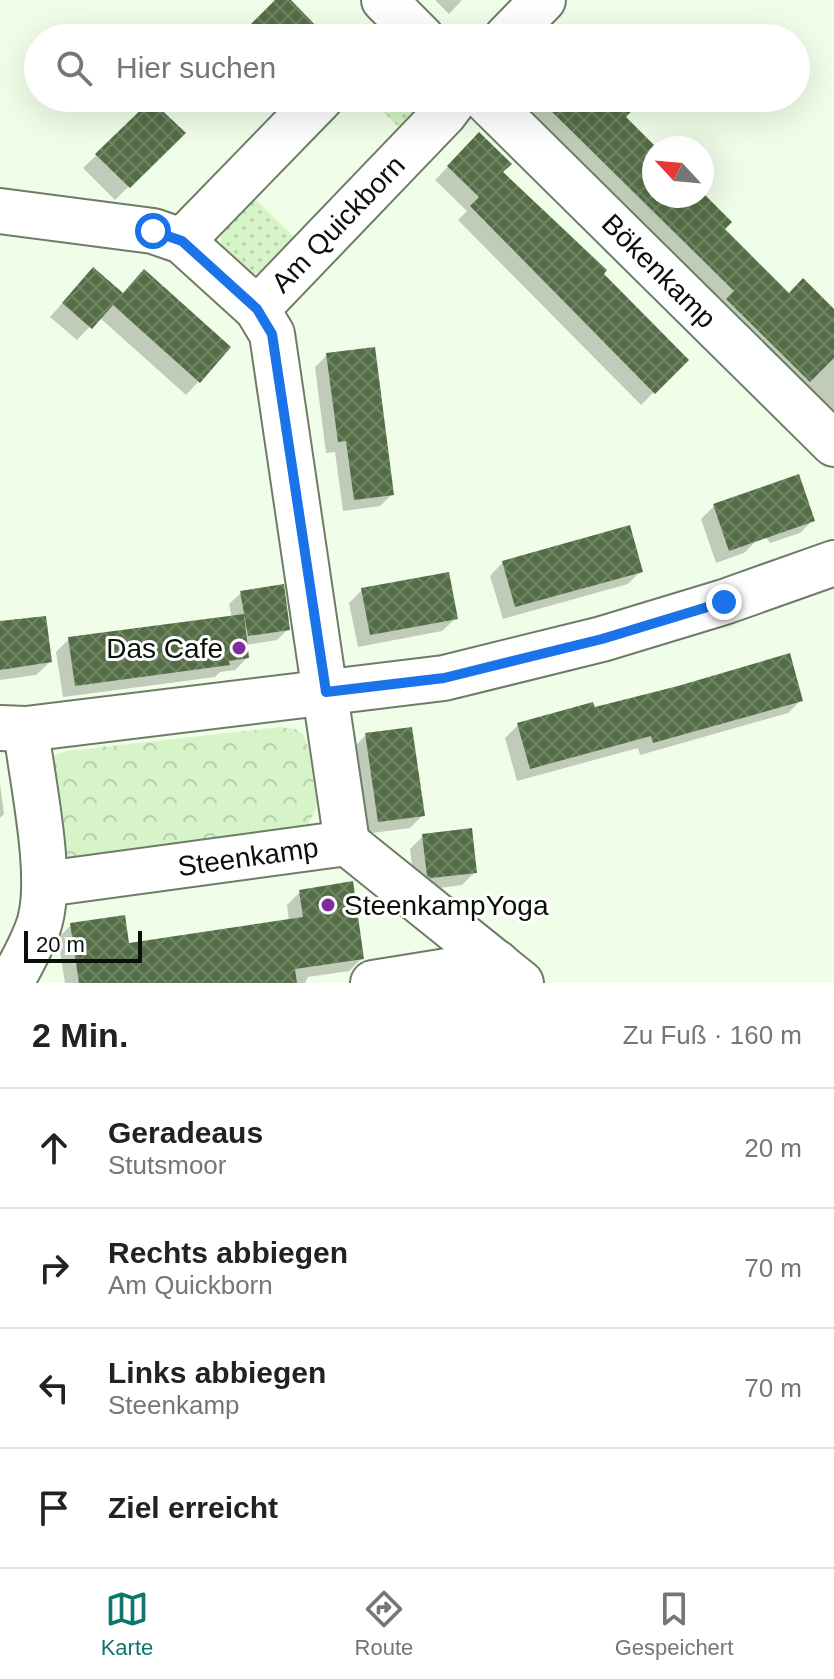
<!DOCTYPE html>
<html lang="de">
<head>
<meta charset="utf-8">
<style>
  body { margin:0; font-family:Helvetica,sans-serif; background:#f6f6f6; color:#222 }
  .compass { position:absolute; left:642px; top:136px; width:72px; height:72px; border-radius:50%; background:#fff; box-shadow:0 8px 32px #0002; rotate:296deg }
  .scale { position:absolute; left:24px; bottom:20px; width:118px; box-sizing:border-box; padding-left:8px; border:4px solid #0a1008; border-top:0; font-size:22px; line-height:28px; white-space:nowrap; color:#0a1008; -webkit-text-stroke:6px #fff; paint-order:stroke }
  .stop { position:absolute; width:24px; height:24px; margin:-18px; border:6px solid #1a73e8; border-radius:50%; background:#fff }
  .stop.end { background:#1a73e8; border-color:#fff; box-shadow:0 2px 8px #0008 }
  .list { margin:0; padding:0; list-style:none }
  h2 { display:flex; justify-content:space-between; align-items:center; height:104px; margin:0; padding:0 32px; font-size:34px }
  h2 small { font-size:26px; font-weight:400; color:#767676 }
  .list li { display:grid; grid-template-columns:52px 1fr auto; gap:24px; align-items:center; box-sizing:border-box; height:120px; padding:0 32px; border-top:2px solid #e0e0e0 }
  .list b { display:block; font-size:30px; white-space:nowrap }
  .list p { margin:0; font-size:26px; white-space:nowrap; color:#767676 }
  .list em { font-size:26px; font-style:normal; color:#767676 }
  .icon { flex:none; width:44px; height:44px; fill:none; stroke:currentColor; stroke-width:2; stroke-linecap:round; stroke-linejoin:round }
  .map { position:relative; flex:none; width:834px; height:983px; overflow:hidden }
  .search { position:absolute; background:#fff; box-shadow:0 8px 32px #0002; left:24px; right:24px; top:24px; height:88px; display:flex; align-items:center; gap:20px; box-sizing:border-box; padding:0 28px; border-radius:44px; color:#767676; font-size:30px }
  .sheet { height:584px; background:#fff }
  nav { display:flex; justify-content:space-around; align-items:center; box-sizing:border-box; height:112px; border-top:2px solid #e0e0e0; background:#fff; font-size:22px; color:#767676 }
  nav a { display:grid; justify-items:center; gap:4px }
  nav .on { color:#0f766e }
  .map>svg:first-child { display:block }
  .grass { fill:url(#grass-dots) }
  .park { fill:url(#park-crowns) }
  .shadow { fill:#0003 }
  .building { fill:url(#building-cross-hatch) }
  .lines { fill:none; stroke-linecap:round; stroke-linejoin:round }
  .minor-casing { stroke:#6d7d65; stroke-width:48 }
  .minor { stroke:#fff; stroke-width:44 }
  .route { stroke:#1a73e8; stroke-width:10 }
  .poi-dot { fill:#7f2d9d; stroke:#fff; stroke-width:3 }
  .labels { text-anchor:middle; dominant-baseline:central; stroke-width:6; stroke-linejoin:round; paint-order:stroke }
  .street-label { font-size:28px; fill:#0a1008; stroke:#fff }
  .poi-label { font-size:28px; fill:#0a1008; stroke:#fff; text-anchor:end }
</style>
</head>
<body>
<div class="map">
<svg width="834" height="983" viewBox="0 0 834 983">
  <defs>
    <pattern id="grass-dots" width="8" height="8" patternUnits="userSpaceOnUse" patternTransform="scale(2)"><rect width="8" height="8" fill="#d6f4c8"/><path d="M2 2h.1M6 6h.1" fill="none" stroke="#b6d0aa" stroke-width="1.8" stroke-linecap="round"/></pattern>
    <pattern id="park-crowns" width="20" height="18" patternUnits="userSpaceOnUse" patternTransform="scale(2)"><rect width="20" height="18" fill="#d6f4c8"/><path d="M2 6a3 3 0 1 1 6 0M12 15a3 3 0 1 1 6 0" fill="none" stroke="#b6d0aa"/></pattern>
    <pattern id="building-cross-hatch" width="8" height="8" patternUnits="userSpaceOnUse" patternTransform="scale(2)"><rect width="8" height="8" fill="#536e45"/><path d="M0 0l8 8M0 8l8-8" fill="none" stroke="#718467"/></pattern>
  </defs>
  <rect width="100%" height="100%" fill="#f0fee9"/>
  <!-- grass -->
  <g class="grass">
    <path d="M369,98H434L405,133Z"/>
    <path d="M250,194L299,242C284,256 270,276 248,275C240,267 230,260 224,251C212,233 240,207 250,194Z"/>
  </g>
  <!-- park -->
  <path class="park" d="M280,727L295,729L303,734L308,747L317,805L308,826L67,860L57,852L47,766L55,755L67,751Z"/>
  <!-- shadow -->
  <g class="shadow">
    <path d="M435,0H462L449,14Z"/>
    <path d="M529,98H635L623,117L654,148V196L702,195L722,229L789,295L834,312V413L521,106Z"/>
    <path d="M151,103L183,133L115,200L83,168Z"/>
    <path d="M479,135L501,172L686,360L641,405L458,220L467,211L435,180Z"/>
    <path d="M80,283L122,295L229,348L186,395L99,317L77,340L50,317Z"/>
    <path d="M327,355L392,494L380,506L343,511L335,452L326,453L315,367Z"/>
    <path d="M798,477L813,520L800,533L770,543L749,511L757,540L744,553L716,563L701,519L714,506L745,495L747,502L759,490Z"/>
    <path d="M503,562L641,571L628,584L503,619L490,576Z"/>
    <path d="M362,590L456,618L442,631L358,647L349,603Z"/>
    <path d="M241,593L288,629L277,640L246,645L247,658L235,670L220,672L215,677L63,697L56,652L69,639L232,618L229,604Z"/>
    <path d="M0,624L50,662L36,675L0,680Z"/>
    <path d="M801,700L788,713L640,755L638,748L517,781L505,738L518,725L593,709Z"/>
    <path d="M366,735L423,815L410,828L365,834L353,748Z"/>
    <path d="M0,784L4,814L0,818Z"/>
    <path d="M423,836L475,872L462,885L417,891L415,889L410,849Z"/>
    <path d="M300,892L362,958L349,971L308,977L305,983H65L58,938L71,925L128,945L289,921L287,905Z"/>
  </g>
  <!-- building -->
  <g class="building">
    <path d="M275,0H291L328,38H237Z"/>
    <path d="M538,98H644L626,117L657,148H654V196H702V192L732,222L725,229L789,293L803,278L834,309V358L810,382L726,299L734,291Z"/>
    <path d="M151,100L186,133L130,188L95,154Z"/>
    <path d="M479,132L512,164L503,172L607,270L604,274L689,360L655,394L470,206L479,197L447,166Z"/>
    <path d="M93,267L123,293L144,269L231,347L200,383L113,305L92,329L62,303Z"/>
    <path d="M375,347L394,495L354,500L346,441L338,442L326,353Z"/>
    <path d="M799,474L815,521L729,551L713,504Z"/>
    <path d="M630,525L643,572L515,607L502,561Z"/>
    <path d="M449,572L458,619L370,635L361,588Z"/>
    <path d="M284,584L290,630L248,636L240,591Z"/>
    <path d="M244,614L249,658L229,661L230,665L75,686L68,637Z"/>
    <path d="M46,616L52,662L0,670V621Z"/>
    <path d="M790,653L803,701L653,743L651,736L530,769L517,723L593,702L595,707L678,686Z"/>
    <path d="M412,727L425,816L378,822L365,733Z"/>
    <path d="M472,828L477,873L431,878L427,876L422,834Z"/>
    <path d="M353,881L364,959L295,969L297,983H79L70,923L125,915L129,943L303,917L299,890Z"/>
  </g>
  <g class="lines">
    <defs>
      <g id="minor">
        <path d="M384,0L422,38"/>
        <path d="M506,38L543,0"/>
        <path d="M484,98L834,444"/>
        <path d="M0,211L153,231L182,241L257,309"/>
        <path d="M182,241L321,98"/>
        <path d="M0,728L26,729L444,678L602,639L724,602L834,563"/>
        <path d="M347,843L272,334L257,309L444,114L456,98"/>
        <path d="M347,843L521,983"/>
        <path d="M45,884L347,843"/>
        <path d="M11,983C21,963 34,943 40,921C53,873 32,781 26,729"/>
        <path d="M373,983L497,963"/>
      </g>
    </defs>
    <!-- minor casing -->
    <use href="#minor" class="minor-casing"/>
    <!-- minor -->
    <use href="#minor" class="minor"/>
  </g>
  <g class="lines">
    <!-- route -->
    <path class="route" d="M153,231L182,241L257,309L272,334L326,692L444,678L602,639L724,602"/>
  </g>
  <!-- markers -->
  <g class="poi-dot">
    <circle cx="239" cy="648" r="8"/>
    <circle cx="328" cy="905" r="8"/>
  </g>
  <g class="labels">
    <!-- street labels -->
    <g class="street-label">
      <text transform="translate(338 224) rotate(-46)">Am Quickborn</text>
      <text transform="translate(659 271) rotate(45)">Bökenkamp</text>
      <text transform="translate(248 857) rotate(-8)">Steenkamp</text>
    </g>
    <!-- poi labels -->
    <g class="poi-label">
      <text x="223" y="648">Das Cafe</text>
      <text x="344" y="905" text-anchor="start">SteenkampYoga</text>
    </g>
  </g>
</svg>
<svg class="compass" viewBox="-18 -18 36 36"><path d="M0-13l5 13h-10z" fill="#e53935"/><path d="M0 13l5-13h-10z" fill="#767676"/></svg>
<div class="scale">20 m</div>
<div class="stop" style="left:153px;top:231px"></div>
<div class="stop end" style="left:724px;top:602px"></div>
<div class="search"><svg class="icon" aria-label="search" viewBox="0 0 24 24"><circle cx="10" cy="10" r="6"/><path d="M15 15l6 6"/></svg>Hier suchen</div>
</div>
<section class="sheet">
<h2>2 Min.<small>Zu Fuß · 160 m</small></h2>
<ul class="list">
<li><svg class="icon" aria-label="ahead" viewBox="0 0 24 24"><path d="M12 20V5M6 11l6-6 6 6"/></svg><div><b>Geradeaus</b><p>Stutsmoor</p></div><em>20 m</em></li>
<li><svg class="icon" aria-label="right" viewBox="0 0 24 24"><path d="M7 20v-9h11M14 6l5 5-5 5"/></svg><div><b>Rechts abbiegen</b><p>Am Quickborn</p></div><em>70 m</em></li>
<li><svg class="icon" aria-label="left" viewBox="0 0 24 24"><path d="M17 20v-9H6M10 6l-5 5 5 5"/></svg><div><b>Links abbiegen</b><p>Steenkamp</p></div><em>70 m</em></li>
<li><svg class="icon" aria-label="arrive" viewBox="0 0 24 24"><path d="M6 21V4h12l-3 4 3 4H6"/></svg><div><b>Ziel erreicht</b></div></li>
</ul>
</section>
<nav>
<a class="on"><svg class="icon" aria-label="map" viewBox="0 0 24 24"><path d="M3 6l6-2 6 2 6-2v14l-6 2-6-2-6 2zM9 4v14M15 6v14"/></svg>Karte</a>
<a><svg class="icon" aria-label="directions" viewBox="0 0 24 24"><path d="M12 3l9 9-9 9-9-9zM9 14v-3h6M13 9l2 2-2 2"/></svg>Route</a>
<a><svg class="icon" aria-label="saved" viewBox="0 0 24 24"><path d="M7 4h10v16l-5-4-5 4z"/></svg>Gespeichert</a>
</nav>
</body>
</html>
